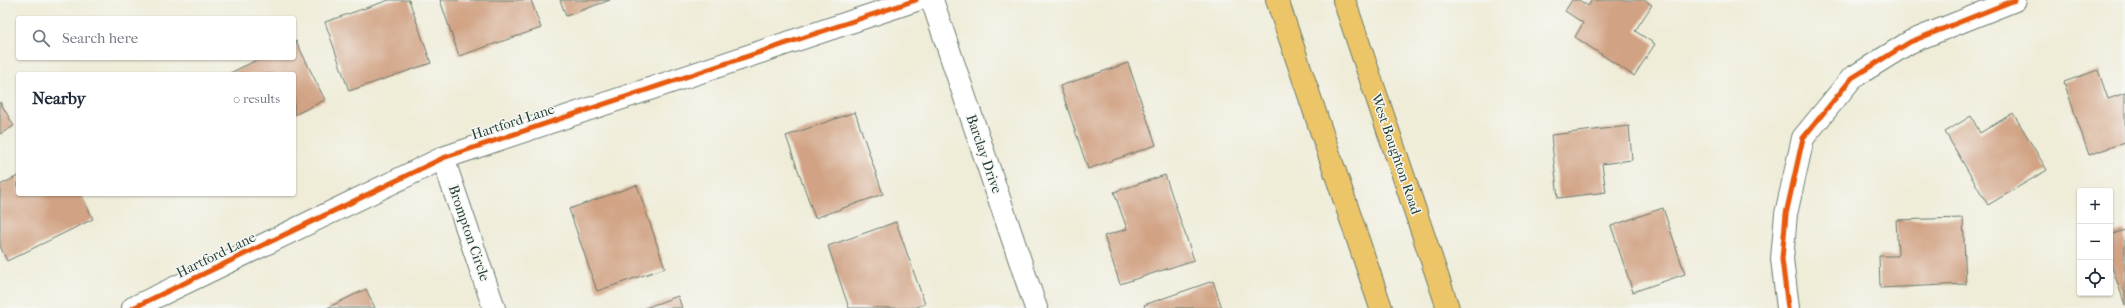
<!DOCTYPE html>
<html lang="en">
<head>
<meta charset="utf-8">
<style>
  body { margin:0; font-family:"IM FELL French Canon",serif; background:#f2f2f3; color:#1f2937 }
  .controls { position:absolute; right:12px; bottom:12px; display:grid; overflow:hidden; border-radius:4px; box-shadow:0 1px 3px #0004 }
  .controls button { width:36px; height:36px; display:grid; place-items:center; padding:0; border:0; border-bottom:1px solid #e0e1e3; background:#fff; color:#1f2937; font:20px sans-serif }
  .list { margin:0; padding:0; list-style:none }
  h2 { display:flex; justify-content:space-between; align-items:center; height:52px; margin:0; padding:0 16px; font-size:17px }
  h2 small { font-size:13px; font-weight:400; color:#747a83 }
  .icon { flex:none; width:22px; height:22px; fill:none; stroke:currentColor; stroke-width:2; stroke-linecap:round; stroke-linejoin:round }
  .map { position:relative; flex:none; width:2125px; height:308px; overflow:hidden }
  .search { position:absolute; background:#fff; box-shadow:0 1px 3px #0004; left:16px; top:16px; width:280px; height:44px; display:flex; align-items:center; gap:10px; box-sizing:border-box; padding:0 14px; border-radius:4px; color:#747a83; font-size:15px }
  .panel { position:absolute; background:#fff; box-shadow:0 1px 3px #0004; left:16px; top:72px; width:280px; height:124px; border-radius:4px }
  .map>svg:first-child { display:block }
  .building { fill:#d1a283 }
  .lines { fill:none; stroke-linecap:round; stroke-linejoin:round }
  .minor-casing { stroke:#687a6d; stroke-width:24 }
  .major-casing { stroke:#687a6d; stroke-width:24 }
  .minor { stroke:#fff; stroke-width:22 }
  .major { stroke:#edc569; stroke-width:22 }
  .cycleway-casing { stroke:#f6f6f2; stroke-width:8 }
  .cycleway { stroke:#e8590c; stroke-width:5 }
  .labels { text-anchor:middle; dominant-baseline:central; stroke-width:3; stroke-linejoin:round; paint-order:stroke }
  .street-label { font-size:14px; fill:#1f3d34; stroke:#f6f6f2 }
</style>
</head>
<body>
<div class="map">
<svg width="2125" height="308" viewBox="0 0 2125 308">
  <rect width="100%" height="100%" fill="#f6f6f2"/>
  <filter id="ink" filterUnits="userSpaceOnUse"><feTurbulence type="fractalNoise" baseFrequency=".025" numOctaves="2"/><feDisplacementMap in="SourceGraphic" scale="8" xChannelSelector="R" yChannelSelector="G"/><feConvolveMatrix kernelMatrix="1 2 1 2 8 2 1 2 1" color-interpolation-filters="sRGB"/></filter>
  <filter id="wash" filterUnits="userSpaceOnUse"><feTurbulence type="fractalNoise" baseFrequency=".012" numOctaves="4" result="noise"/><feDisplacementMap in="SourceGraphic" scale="16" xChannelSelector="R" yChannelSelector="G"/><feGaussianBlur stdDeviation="0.9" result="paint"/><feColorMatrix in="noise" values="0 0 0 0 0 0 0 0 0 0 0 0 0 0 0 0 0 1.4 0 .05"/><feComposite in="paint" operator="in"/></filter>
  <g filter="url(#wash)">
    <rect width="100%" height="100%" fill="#efecd8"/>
    <g id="blocks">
      <!-- building -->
      <g class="building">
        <path d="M389,0H409L431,63L349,91L325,22Z"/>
        <path d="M440,0H531L541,28L459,56Z"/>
        <path d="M560,0H610L566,16Z"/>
        <path d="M1572,0H1579L1588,6L1592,0H1644L1652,5L1635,31L1655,44L1634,76L1575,37L1583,23L1565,11Z"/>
        <path d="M296,41L325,100L294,115V74H228L261,58H294V42Z"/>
        <path d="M1128,63L1156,145L1088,169L1060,86Z"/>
        <path d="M2098,70L2108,99L2125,93V142L2089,155L2064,82Z"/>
        <path d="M0,102L14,126L0,134Z"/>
        <path d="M855,112L883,194L815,218L786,136Z"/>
        <path d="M2013,113L2047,170L1988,205L1945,132L1971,116L1980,133Z"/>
        <path d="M1629,126L1632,160L1602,164L1606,192L1558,198L1551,135Z"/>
        <path d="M1165,175L1194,260L1120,284L1104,236L1127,229L1114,192Z"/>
        <path d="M18,176V194H81L93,219L7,261L0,246V185Z"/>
        <path d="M637,185L665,268L597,291L569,209Z"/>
        <path d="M1663,208L1685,274L1633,292L1611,226Z"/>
        <path d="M1963,218L1966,284L1880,288L1879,256H1898L1896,220Z"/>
        <path d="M896,222L925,304L914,308H849L828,246Z"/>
        <path d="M2125,230V305L2110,261V235Z"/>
        <path d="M1213,281L1222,308H1145L1144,305Z"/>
        <path d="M366,289L375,308H327Z"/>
        <path d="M678,296L682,308H645Z"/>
      </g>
    </g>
  </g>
  <g filter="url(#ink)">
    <use href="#blocks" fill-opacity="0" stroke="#687a6d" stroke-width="1"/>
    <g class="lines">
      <defs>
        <g id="minor">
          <path d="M932,0L1036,308"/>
          <path d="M443,158L494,308"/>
          <path d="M133,308L443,158L916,0"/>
          <path d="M1788,308L1782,259L1786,214L1803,138L1852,78L1910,42L2015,0"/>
        </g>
        <g id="major">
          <path d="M1277,0L1381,308"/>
          <path d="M1344,0L1448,308"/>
        </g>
      </defs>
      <!-- minor casing -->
      <use href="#minor" class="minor-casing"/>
      <!-- major casing -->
      <use href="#major" class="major-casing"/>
      <!-- minor -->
      <use href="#minor" class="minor"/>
      <!-- major -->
      <use href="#major" class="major"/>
      <defs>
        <g id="cycleway">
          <path d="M133,308L443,158L916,0"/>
          <path d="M1788,308L1782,259L1786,214L1803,138L1852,78L1910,42L2015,0"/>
        </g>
      </defs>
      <!-- cycleway casing -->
      <use href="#cycleway" class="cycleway-casing"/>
      <!-- cycleway -->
      <use href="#cycleway" class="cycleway"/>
    </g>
  </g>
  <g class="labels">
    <!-- street labels -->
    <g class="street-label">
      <text transform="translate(513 122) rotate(-18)">Hartford Lane</text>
      <text transform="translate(984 154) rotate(71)">Barclay Drive</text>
      <text transform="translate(1396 154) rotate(71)">West Boughton Road</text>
      <text transform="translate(469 233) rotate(71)">Brompton Circle</text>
      <text transform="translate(216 255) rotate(-26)">Hartford Lane</text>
    </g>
  </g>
</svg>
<div class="controls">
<button>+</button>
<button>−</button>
<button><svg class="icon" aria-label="locate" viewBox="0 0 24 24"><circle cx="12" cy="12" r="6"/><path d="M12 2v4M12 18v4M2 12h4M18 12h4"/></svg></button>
</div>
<div class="search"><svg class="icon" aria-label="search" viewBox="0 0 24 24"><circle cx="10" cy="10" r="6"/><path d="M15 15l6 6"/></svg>Search here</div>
<section class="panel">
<h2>Nearby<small>0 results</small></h2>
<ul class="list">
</ul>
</section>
</div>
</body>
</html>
